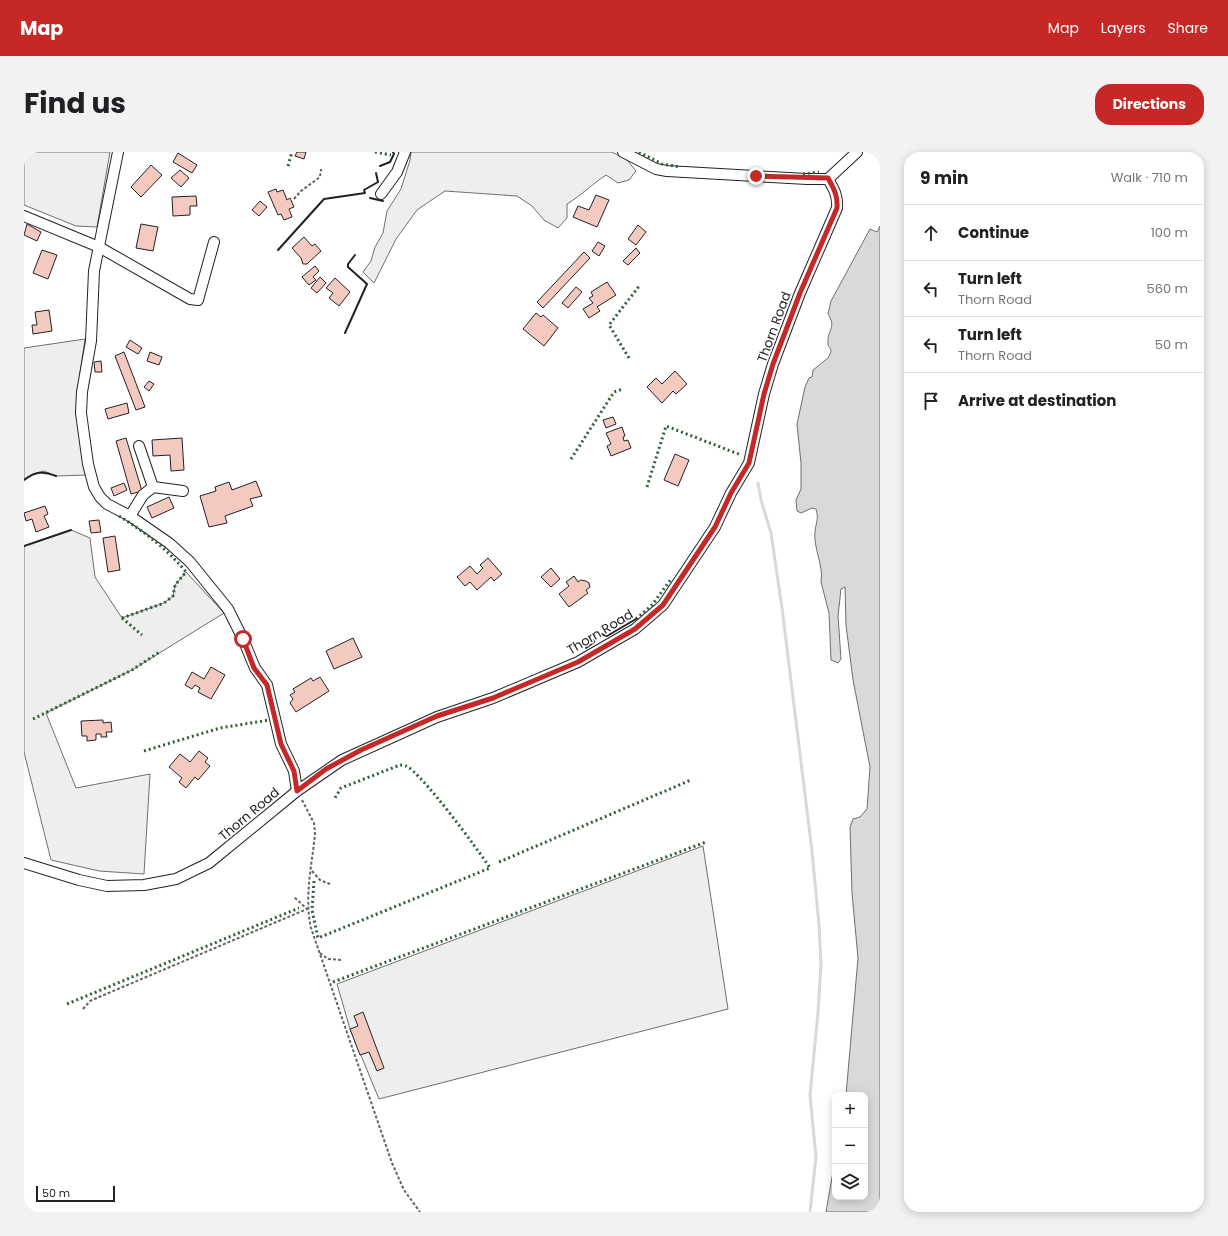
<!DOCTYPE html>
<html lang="en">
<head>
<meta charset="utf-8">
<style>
  body { margin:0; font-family:Poppins,sans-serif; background:#f2f2f2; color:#202124 }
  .controls { position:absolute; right:12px; bottom:12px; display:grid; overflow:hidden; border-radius:8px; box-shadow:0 2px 10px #0003 }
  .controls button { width:36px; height:36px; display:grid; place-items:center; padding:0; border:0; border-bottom:1px solid #e0e0e0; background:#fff; color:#202124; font:20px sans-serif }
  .scale { position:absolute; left:12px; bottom:10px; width:79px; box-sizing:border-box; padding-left:4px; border:2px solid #222; border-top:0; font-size:11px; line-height:14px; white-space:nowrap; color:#222; -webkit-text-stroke:3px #fff; paint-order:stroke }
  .stop { position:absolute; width:12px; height:12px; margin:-9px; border:3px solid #c62828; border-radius:50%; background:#fff }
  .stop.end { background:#c62828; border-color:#fff; box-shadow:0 1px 4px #0008 }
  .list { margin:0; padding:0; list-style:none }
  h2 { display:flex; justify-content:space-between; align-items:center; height:52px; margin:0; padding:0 16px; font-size:17px }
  h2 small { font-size:13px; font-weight:400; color:#757577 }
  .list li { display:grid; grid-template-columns:26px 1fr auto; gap:12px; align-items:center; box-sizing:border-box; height:56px; padding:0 16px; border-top:1px solid #e0e0e0 }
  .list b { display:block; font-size:15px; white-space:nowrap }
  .list p { margin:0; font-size:13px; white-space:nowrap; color:#757577 }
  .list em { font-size:13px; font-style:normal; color:#757577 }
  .icon { flex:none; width:22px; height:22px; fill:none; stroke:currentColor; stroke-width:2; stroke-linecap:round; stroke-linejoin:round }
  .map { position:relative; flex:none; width:856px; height:1060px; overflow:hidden; border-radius:16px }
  header { display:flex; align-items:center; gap:24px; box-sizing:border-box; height:56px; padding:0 20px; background:#c62828; color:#fff }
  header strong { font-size:19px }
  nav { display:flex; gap:22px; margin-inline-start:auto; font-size:14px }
  .intro { display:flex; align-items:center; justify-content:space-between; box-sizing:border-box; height:96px; padding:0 24px }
  h1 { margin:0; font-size:28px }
  .button { padding:10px 18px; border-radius:16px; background:#c62828; color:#fff; font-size:14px; font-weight:700 }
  main { display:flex; gap:24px; padding:0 24px }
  aside { flex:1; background:#fff; border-radius:16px; box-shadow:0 2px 10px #0003 }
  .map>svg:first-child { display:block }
  .green { fill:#eee; stroke:#6f6f6f }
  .water { fill:#d9d9d9; stroke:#6f6f6f }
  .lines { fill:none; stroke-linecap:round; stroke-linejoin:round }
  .stream { stroke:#d9d9d9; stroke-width:3 }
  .building { fill:#f3c9c0; stroke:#222 }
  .street-casing { stroke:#222; stroke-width:12 }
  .path { stroke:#646464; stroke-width:2; stroke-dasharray:3 2; stroke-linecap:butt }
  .street { stroke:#fff; stroke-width:10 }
  .hedge { stroke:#2f5e38; stroke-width:3; stroke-dasharray:2 3; stroke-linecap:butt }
  .wall { stroke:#222; stroke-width:2 }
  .route { stroke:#c62828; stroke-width:5 }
  .labels { text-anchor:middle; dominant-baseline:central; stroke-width:3; stroke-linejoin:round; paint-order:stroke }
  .street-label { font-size:13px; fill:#222; stroke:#fff }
</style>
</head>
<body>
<header>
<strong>Map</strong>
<nav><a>Map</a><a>Layers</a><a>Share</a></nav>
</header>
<div class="intro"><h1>Find us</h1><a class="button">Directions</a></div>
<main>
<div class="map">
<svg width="856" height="1060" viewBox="0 0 856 1060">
  <rect width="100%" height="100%" fill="#fff"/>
  <!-- green -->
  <g class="green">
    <path d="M0,0H86L73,75L52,74L0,53Z"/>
    <path d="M387,0H588L603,8L612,19L605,28L594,31L582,23C568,32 558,43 543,52V66L534,76L520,68L508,54L493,44L421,39L393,58L372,87L350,131L339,120L347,109L351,95L359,81L363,59L377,37L386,8Z"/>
    <path d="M61,187L53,242L55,276L62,323L32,324L20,319L9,322L0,328V196Z"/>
    <path d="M47,378L66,386L71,425L98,466L140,451L149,444L151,433L162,420L200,461L108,518L22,561L52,636L126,622L120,722L75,719L27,708L0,600V394Z"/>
    <path d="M679,694L704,857L355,947L326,877L313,832Z"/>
  </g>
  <!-- water -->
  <path class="water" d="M856,74V1060H802L811,1008V1045H841V943H822L834,806L828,741L826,675L829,667L836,665L843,657L846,615L829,528L822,473L821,435L817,437L814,464L817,507L814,511L807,508L805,461L797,430C800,414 789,396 791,379C792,370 795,368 792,357L788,356L777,361L773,359L772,348L777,337V311L773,272L781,235L785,226L788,225L789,218L804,206L807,200C807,195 804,196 804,191C803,177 813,177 804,162L807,149L846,77L853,80Z"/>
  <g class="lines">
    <!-- stream -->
    <path class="stream" d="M734,331L737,348L747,381L758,456L788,699L795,773L797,812L794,861L786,943L792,1005L786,1060"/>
  </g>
  <!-- building -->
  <g class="building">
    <path d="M273,0H282L280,7L271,4Z"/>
    <path d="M154,1L173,13L168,21L149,10Z"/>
    <path d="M127,13L138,23L117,45L107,35Z"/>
    <path d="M156,18L165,26L157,35L147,26Z"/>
    <path d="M252,37L253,40L259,38L263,48L266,46L270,55L265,57L268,65L260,68L257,62L254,63L244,40Z"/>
    <path d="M572,43L585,48L573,75L549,65L554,54L565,58Z"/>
    <path d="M172,44L173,54H166V63L149,64L148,45Z"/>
    <path d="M236,49L243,55L235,64L228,58Z"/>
    <path d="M3,72L17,80L13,89L0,83Z"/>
    <path d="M117,72L134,75L129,99L112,96Z"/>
    <path d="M614,73L622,80L612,93L604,87Z"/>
    <path d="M280,85L288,94L291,92L297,99L283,112H279L277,106L268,96Z"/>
    <path d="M574,90L581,94L575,104L568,99Z"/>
    <path d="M612,96L616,101L604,113L599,109Z"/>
    <path d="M18,98L33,103L24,127L9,121Z"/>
    <path d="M560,100L566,106L519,156L513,150Z"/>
    <path d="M291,114L295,119L289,125L292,128L285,133L278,125Z"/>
    <path d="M296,125L302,131L293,141L287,136Z"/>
    <path d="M311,126L326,140L315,154L305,146L309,141L302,136Z"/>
    <path d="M583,130L592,143L573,155L576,159L565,166L559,157L569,151L565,146L569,144L567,140Z"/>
    <path d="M552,135L558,140L544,156L538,151Z"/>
    <path d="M25,158L28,179L9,182L8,173H13L11,160Z"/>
    <path d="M512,161L517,165L519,163L534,176L520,194L499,177Z"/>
    <path d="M106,188L118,196L114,202L102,195Z"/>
    <path d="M100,200L121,255L112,258L91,204Z"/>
    <path d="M126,200L138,205L135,213L123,209Z"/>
    <path d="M77,209L78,220H71L70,210Z"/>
    <path d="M651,219L663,232L652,242L649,239L638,251L623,235L632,226L638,232Z"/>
    <path d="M125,229L130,232L125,239L120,235Z"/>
    <path d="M103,251L105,261L84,267L81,257Z"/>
    <path d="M589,265L592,272L582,276L579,268Z"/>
    <path d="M598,275L601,284L599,285L600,289L604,288L607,296L587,304L583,294L587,292L582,281Z"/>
    <path d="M102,286L118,339L107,342L92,289Z"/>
    <path d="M158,286L160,318L147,319L146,303L129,304L128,288Z"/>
    <path d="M651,302L665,308L654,334L640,328Z"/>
    <path d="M232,329L238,344L226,347L229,354L201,364L203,371L185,375L176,344L192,339L191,335L205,330L208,338Z"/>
    <path d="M100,331L103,338L90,344L87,336Z"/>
    <path d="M145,345L150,356L128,366L123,355Z"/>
    <path d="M21,354L24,362L20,364L25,375L12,380L8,367L2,369L0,361Z"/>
    <path d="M75,368L77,380L67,381L65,369Z"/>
    <path d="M91,384L96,418L84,420L79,386Z"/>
    <path d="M464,406L478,422L470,429L467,425L453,438L446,430L441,434L433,425L446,414L453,422L459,416L456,413Z"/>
    <path d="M527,416L536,427L527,435L517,425Z"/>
    <path d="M550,424L554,430L557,428L562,429L565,431L566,435L562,438L564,441L545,455L535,442L545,434L542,430Z"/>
    <path d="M329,486L338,505L310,517L302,499Z"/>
    <path d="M187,515L201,523L187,547L174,540L176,536L171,533L168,537L161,533L168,520L180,527Z"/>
    <path d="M296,525L305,539L272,560L266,551L269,547L266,543L271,540L269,537L287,526L289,529Z"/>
    <path d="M79,568V571L87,570L88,580H82L83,585H77V582H72V588L63,589V584H58L57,569Z"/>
    <path d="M175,599L184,606L181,610L186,614L174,628L171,625L162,636L155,630L158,626L145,615L156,602L166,610Z"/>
    <path d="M339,860L360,916L353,919L345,900L336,903L326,877L334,874L330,864Z"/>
  </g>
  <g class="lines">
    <defs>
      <g id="street">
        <path d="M94,0L70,119L67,189L58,240L57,261L64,312L70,335L76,345L83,352L106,364L145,391L166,410L204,457L219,487L231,516L243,533L257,592L270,619L273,639"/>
        <path d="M804,27L833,0"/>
        <path d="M357,42L373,20L381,0"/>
        <path d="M0,64L75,95L166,147L174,148L190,90"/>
        <path d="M115,294L129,335"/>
        <path d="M106,364L119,343L129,335L159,339"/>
        <path d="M0,711L55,728L83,734L120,733L152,727L185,711L273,639L318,608L413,565L469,546L554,510L611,477L639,453L691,375L707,341L725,311L740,242L749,212L776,141L813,56C814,44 810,37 804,27H783L643,19L632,17L599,0"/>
      </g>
    </defs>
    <!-- street casing -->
    <use href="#street" class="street-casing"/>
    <!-- path -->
    <g class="path">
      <path d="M270,47L277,39L296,25L297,17"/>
      <path d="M278,648L290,671L291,682C288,713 280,745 287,776L368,1011L380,1038L396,1060"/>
      <path d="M288,719L296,728L306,732"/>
      <path d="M296,801L304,807L318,808"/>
      <path d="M59,857L66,849L75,845L283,757L270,745"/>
    </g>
    <!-- street -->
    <use href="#street" class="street"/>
    <!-- hedge -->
    <g class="hedge">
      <path d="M351,0L367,3"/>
      <path d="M615,0L638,12L656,15"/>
      <path d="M264,14L268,0"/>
      <path d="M779,22L795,20"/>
      <path d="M605,206L585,173L616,133"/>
      <path d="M547,307L590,240L599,237"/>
      <path d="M623,335L642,274L717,303"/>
      <path d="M95,364C121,380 143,397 162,420L151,433L149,444L140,451L98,466"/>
      <path d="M98,466L118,483"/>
      <path d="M612,467L628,453L648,426"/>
      <path d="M9,567L108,518L137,499"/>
      <path d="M120,599L196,576L245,568"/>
      <path d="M475,710L667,628"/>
      <path d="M290,729L288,758L294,786L466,716C455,699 397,620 382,614C381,613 378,613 376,613L317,636L311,646"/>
      <path d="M309,830L682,690"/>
      <path d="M43,852L275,756"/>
    </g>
    <!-- wall -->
    <g class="wall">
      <path d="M356,14L366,10L370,2L369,0"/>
      <path d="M346,46L359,49"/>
      <path d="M254,98L300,47L341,41L340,38L354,30L352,21"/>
      <path d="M321,181L343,132L324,115V112L331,103"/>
      <path d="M0,328C12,319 19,319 32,324"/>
      <path d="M0,394L47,378"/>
      <path d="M577,482L583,484L612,467"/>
      <path d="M562,496L570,490L571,484"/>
    </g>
  </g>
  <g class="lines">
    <!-- route -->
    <path class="route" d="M219,487L230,516L243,533L257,592L270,619L273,639L302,617L337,598L413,564L469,546L554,510L611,477L639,453L691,375L707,341L725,311L740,242L749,212L776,141L813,56C814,44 810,37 804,26L732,24"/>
  </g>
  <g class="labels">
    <!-- street labels -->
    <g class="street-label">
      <text transform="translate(750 175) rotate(-70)">Thorn Road</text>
      <text transform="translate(576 480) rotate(-31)">Thorn Road</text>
      <text transform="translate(225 662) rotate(-40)">Thorn Road</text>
    </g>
  </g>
</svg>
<div class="controls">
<button>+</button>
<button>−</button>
<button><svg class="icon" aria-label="layers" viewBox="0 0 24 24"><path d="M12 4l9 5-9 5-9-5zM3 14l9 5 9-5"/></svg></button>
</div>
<div class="scale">50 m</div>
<div class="stop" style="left:219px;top:487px"></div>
<div class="stop end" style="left:732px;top:24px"></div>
</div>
<aside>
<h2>9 min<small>Walk · 710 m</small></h2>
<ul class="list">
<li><svg class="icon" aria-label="ahead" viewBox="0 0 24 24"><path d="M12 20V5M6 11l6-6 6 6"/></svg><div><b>Continue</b></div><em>100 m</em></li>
<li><svg class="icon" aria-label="left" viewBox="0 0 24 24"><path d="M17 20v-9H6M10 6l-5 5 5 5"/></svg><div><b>Turn left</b><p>Thorn Road</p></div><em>560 m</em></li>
<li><svg class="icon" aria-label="left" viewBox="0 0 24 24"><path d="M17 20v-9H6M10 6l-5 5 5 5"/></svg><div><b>Turn left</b><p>Thorn Road</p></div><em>50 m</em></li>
<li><svg class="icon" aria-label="arrive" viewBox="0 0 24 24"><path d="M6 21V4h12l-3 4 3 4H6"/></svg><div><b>Arrive at destination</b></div></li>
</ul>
</aside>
</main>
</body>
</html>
